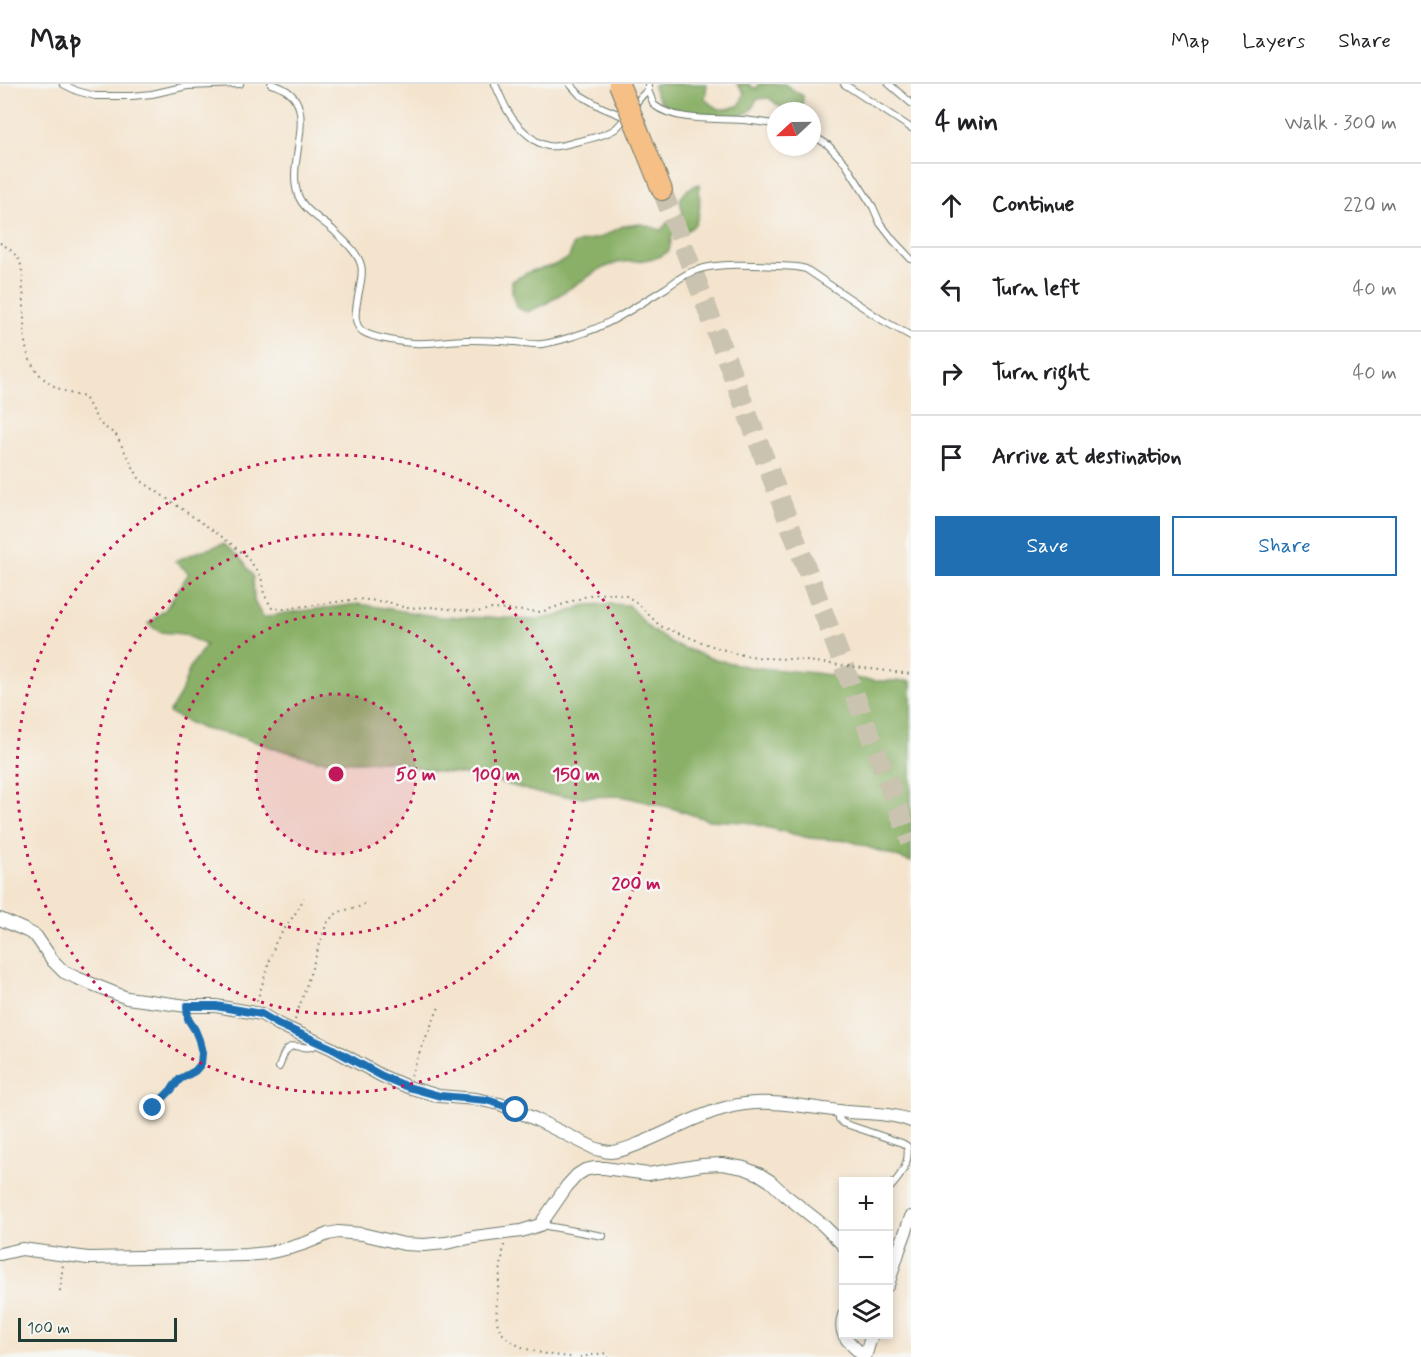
<!DOCTYPE html>
<html lang="en">
<head>
<meta charset="utf-8">
<style>
  body { margin:0; font-family:Mynerve,sans-serif; background:#f6f6f6; color:#202124 }
  .controls { position:absolute; right:18px; bottom:18px; display:grid; overflow:hidden; border-radius:0px; box-shadow:0 3px 9px #0003 }
  .controls button { width:54px; height:54px; display:grid; place-items:center; padding:0; border:0; border-bottom:2px solid #e0e0e0; background:#fff; color:#202124; font:30px sans-serif }
  .compass { position:absolute; left:767px; top:18px; width:54px; height:54px; border-radius:50%; background:#fff; box-shadow:0 3px 9px #0003; rotate:248deg }
  .scale { position:absolute; left:18px; bottom:15px; width:159px; box-sizing:border-box; padding-left:6px; border:3px solid #1f3d34; border-top:0; font-size:16px; line-height:21px; white-space:nowrap; color:#1f3d34; -webkit-text-stroke:4px #f6f6f2; paint-order:stroke }
  .stop { position:absolute; width:18px; height:18px; margin:-14px; border:4px solid #1f6fb2; border-radius:50%; background:#fff }
  .stop.end { background:#1f6fb2; border-color:#fff; box-shadow:0 2px 6px #0008 }
  .list { margin:0; padding:0; list-style:none }
  h2 { display:flex; justify-content:space-between; align-items:center; height:78px; margin:0; padding:0 24px; font-size:26px }
  h2 small { font-size:20px; font-weight:400; color:#757577 }
  .list li { display:grid; grid-template-columns:39px 1fr auto; gap:18px; align-items:center; box-sizing:border-box; height:84px; padding:0 24px; border-top:2px solid #e0e0e0 }
  .list b { display:block; font-size:22px; white-space:nowrap }
  .list em { font-size:20px; font-style:normal; color:#757577 }
  .actions { display:flex; gap:12px; padding:18px 24px }
  .actions a { flex:1; padding:14px 0; border:2px solid #1f6fb2; border-radius:0px; text-align:center; font-size:21px; color:#1f6fb2 }
  .actions .main { background:#1f6fb2; color:#fff }
  .icon { flex:none; width:33px; height:33px; fill:none; stroke:currentColor; stroke-width:2; stroke-linecap:round; stroke-linejoin:round }
  .map { position:relative; flex:none; width:911px; height:1273px; overflow:hidden }
  header { display:flex; align-items:center; gap:36px; box-sizing:border-box; height:84px; padding:0 30px; background:#fff; border-bottom:2px solid #e0e0e0 }
  header strong { font-size:28px }
  nav { display:flex; gap:33px; margin-inline-start:auto; font-size:21px }
  main { display:flex }
  aside { flex:1; background:#fff }
  .map>svg:first-child { display:block }
  .forest { fill:#89b066; stroke:#54764d; stroke-width:1.5 }
  .lines { fill:none; stroke-linecap:round; stroke-linejoin:round }
  .primary-tunnel { stroke:#c9c3af; stroke-width:20; stroke-dasharray:20 10; stroke-linecap:butt }
  .lane-casing { stroke:#6a776a; stroke-width:8 }
  .street-casing { stroke:#6a776a; stroke-width:14 }
  .primary-casing { stroke:#6a776a; stroke-width:22 }
  .path { stroke:#6a776a; stroke-width:2; stroke-dasharray:1.5 4.5; stroke-linecap:butt }
  .lane { stroke:#fff; stroke-width:6 }
  .street { stroke:#fff; stroke-width:12 }
  .primary { stroke:#f5bf86; stroke-width:20 }
  .primary-bridge-casing { stroke:#6a776a; stroke-width:22; stroke-linecap:butt }
  .primary-bridge { stroke:#f5bf86; stroke-width:20 }
  .route { stroke:#1f6fb2; stroke-width:8 }
  .ring { fill:none; stroke:#c2185b; stroke-width:3; stroke-dasharray:3 6 }
  .centre { fill:#c2185b; stroke:#f6f6f2; stroke-width:3 }
  .ring-label { font-size:18px; text-anchor:middle; font-weight:bold; fill:#c2185b; stroke:#f6f6f2; stroke-width:5; stroke-linejoin:round; paint-order:stroke }
</style>
</head>
<body>
<header>
<strong>Map</strong>
<nav><a>Map</a><a>Layers</a><a>Share</a></nav>
</header>
<main>
<div class="map">
<svg width="911" height="1273" viewBox="0 0 911 1273">
  <rect width="100%" height="100%" fill="#f6f6f2"/>
  <filter id="ink" filterUnits="userSpaceOnUse"><feTurbulence type="fractalNoise" baseFrequency=".0167" numOctaves="2"/><feDisplacementMap in="SourceGraphic" scale="12" xChannelSelector="R" yChannelSelector="G"/><feConvolveMatrix kernelMatrix="1 2 1 2 8 2 1 2 1" color-interpolation-filters="sRGB"/></filter>
  <filter id="wash" filterUnits="userSpaceOnUse"><feTurbulence type="fractalNoise" baseFrequency=".008" numOctaves="4" result="noise"/><feDisplacementMap in="SourceGraphic" scale="24" xChannelSelector="R" yChannelSelector="G"/><feGaussianBlur stdDeviation="1.35" result="paint"/><feColorMatrix in="noise" values="0 0 0 0 0 0 0 0 0 0 0 0 0 0 0 0 0 1.4 0 .05"/><feComposite in="paint" operator="in"/></filter>
  <g filter="url(#wash)">
    <rect width="100%" height="100%" fill="#f4e4ce"/>
    <!-- forest -->
    <g class="forest">
      <path d="M655,0H707L705,15C718,28 724,27 740,21L744,9L737,0H749V1L756,5L759,0H784L803,12L802,25C788,31 780,23 769,14L757,15C755,18 753,24 750,27C740,37 679,29 667,22C659,18 656,11 653,3Z"/>
      <path d="M699,100C699,114 703,134 691,144C686,148 678,149 672,151L669,167L659,173L638,177L620,178L600,185L545,220L527,228L517,224L512,210V197L531,187L552,182L569,174L573,161L588,156L602,153L623,142L641,140L661,146L667,139L683,130L680,115L688,105Z"/>
      <path d="M224,460L242,476L253,492L254,517L263,534L285,529L359,520L440,533L504,534L531,536L558,532L585,521L608,520L628,521L650,545L673,560L713,575L749,583L815,589L876,597H911V778L850,757L809,754L746,738L708,736L672,724L621,712L579,713L541,710L478,692L430,687L390,677L353,678L318,676L274,664L238,652L203,645L169,629L181,609L190,583L206,561L183,550L160,548L148,540L166,525L189,489L175,477L200,467Z"/>
    </g>
  </g>
  <g filter="url(#ink)">
    <g class="lines">
      <!-- primary-tunnel -->
      <path class="primary-tunnel" d="M662,106L911,758"/>
      <defs>
        <g id="lane">
          <path d="M63,0L77,7L95,12H132L152,10L187,2L240,0"/>
          <path d="M271,0C327,14 284,75 298,111C304,127 321,135 333,146C343,156 357,167 361,181C366,198 346,235 362,247C373,255 410,260 424,259C439,259 454,255 470,256C485,256 500,257 515,258C524,259 534,261 542,260C557,258 572,253 586,248C613,239 641,219 666,204C676,197 685,189 697,186C723,177 768,182 797,183L806,185L882,236L911,252"/>
          <path d="M495,0C504,21 510,36 527,50C534,56 539,60 548,62C557,64 570,59 580,57C592,54 605,52 615,45C627,36 634,17 648,6"/>
          <path d="M570,0L580,11L601,23L625,33"/>
          <path d="M648,0V6L654,21C676,38 716,34 743,36C754,37 765,39 776,40"/>
          <path d="M844,0L911,44"/>
          <path d="M889,0L911,19"/>
          <path d="M812,51L828,61L845,79L873,123L880,139L894,157L911,175"/>
          <path d="M279,983C281,979 282,973 285,968C295,954 304,971 318,959"/>
          <path d="M839,1027V1035L843,1039L902,1059L907,1062C911,1080 899,1094 888,1106"/>
          <path d="M541,1141L603,1152"/>
        </g>
        <g id="street">
          <path d="M0,835L27,847L36,852L53,877L64,888L77,894L127,914L187,922H216L261,930L278,940L331,964L382,992L408,1003L439,1012L476,1015L500,1020L535,1035L596,1065C601,1066 605,1068 610,1068C620,1068 631,1063 641,1059C669,1048 695,1032 725,1024C765,1013 799,1022 839,1027C861,1030 890,1028 911,1037"/>
          <path d="M0,1170L22,1165L88,1174L247,1171L267,1169L290,1164L306,1159L328,1150L338,1148L362,1150L404,1160L424,1161L446,1159L474,1153L521,1147L540,1141L567,1102L577,1091L585,1086L594,1084H604L648,1090L702,1081L722,1080L744,1084L759,1090L770,1097L785,1111L823,1141L844,1162"/>
          <path d="M888,1201L899,1166L911,1133"/>
          <path d="M844,1231C837,1252 851,1260 865,1273"/>
          <path d="M865,1273L872,1250"/>
        </g>
        <path id="primary" d="M640,51L662,106"/>
      </defs>
      <!-- lane casing -->
      <use href="#lane" class="lane-casing"/>
      <!-- street casing -->
      <use href="#street" class="street-casing"/>
      <!-- primary casing -->
      <use href="#primary" class="primary-casing"/>
      <!-- path -->
      <g class="path">
        <path d="M0,159C8,163 16,170 20,178C23,186 22,198 23,206C25,223 23,240 25,257C29,291 54,307 85,313L99,339L116,351L140,396L221,452L245,471L261,492L264,510L272,524L284,525L358,515L388,518L406,524L431,523L476,528L492,525L541,528L590,511L610,509L627,512L639,521L660,542L709,561L737,570L764,574L791,575L911,590"/>
        <path d="M257,917L276,857L297,827L304,814"/>
        <path d="M295,936L326,841C339,819 356,830 367,817"/>
        <path d="M411,992L420,967L439,923"/>
        <path d="M153,1024L171,1007L180,995L195,987L201,980L202,969L199,956L187,933"/>
        <path d="M504,1161C502,1178 493,1226 498,1241C506,1266 548,1271 571,1273"/>
        <path d="M60,1207L63,1180"/>
        <path d="M580,1273L603,1269L607,1270L608,1273"/>
      </g>
      <!-- lane -->
      <use href="#lane" class="lane"/>
      <!-- street -->
      <use href="#street" class="street"/>
      <!-- primary -->
      <use href="#primary" class="primary"/>
      <defs>
        <path id="primary-bridge" d="M619,0L640,51"/>
      </defs>
      <!-- primary-bridge casing -->
      <use href="#primary-bridge" class="primary-bridge-casing"/>
      <!-- primary-bridge -->
      <use href="#primary-bridge" class="primary-bridge"/>
    </g>
  </g>
  <g class="lines" filter="url(#ink)">
    <!-- route -->
    <path class="route" d="M153,1024L171,1006L180,995L195,987L201,980L202,969L199,956L195,946L188,935L187,922H216L261,930L278,940L331,964L382,992L408,1003L440,1012L487,1016L516,1026"/>
  </g>
  <!-- distance rings -->
  <circle cx="336" cy="690" r="80" fill="#c2185b" fill-opacity=".12"/>
  <g class="ring">
    <circle cx="336" cy="690" r="80"/>
    <circle cx="336" cy="690" r="160"/>
    <circle cx="336" cy="690" r="240"/>
    <circle cx="336" cy="690" r="319"/>
  </g>
  <circle cx="336" cy="690" r="9" class="centre"/>
  <g class="ring-label">
    <text x="416" y="696">50 m</text>
    <text x="496" y="696">100 m</text>
    <text x="576" y="696">150 m</text>
    <text x="636" y="805">200 m</text>
  </g>
</svg>
<div class="controls">
<button>+</button>
<button>−</button>
<button><svg class="icon" aria-label="layers" viewBox="0 0 24 24"><path d="M12 4l9 5-9 5-9-5zM3 14l9 5 9-5"/></svg></button>
</div>
<svg class="compass" viewBox="-18 -18 36 36"><path d="M0-13l5 13h-10z" fill="#e53935"/><path d="M0 13l5-13h-10z" fill="#757577"/></svg>
<div class="scale">100 m</div>
<div class="stop" style="left:516px;top:1026px"></div>
<div class="stop end" style="left:153px;top:1024px"></div>
</div>
<aside>
<h2>4 min<small>Walk · 300 m</small></h2>
<ul class="list">
<li><svg class="icon" aria-label="ahead" viewBox="0 0 24 24"><path d="M12 20V5M6 11l6-6 6 6"/></svg><div><b>Continue</b></div><em>220 m</em></li>
<li><svg class="icon" aria-label="left" viewBox="0 0 24 24"><path d="M17 20v-9H6M10 6l-5 5 5 5"/></svg><div><b>Turn left</b></div><em>40 m</em></li>
<li><svg class="icon" aria-label="right" viewBox="0 0 24 24"><path d="M7 20v-9h11M14 6l5 5-5 5"/></svg><div><b>Turn right</b></div><em>40 m</em></li>
<li><svg class="icon" aria-label="arrive" viewBox="0 0 24 24"><path d="M6 21V4h12l-3 4 3 4H6"/></svg><div><b>Arrive at destination</b></div></li>
</ul>
<div class="actions"><a class="main">Save</a><a>Share</a></div>
</aside>
</main>
</body>
</html>
